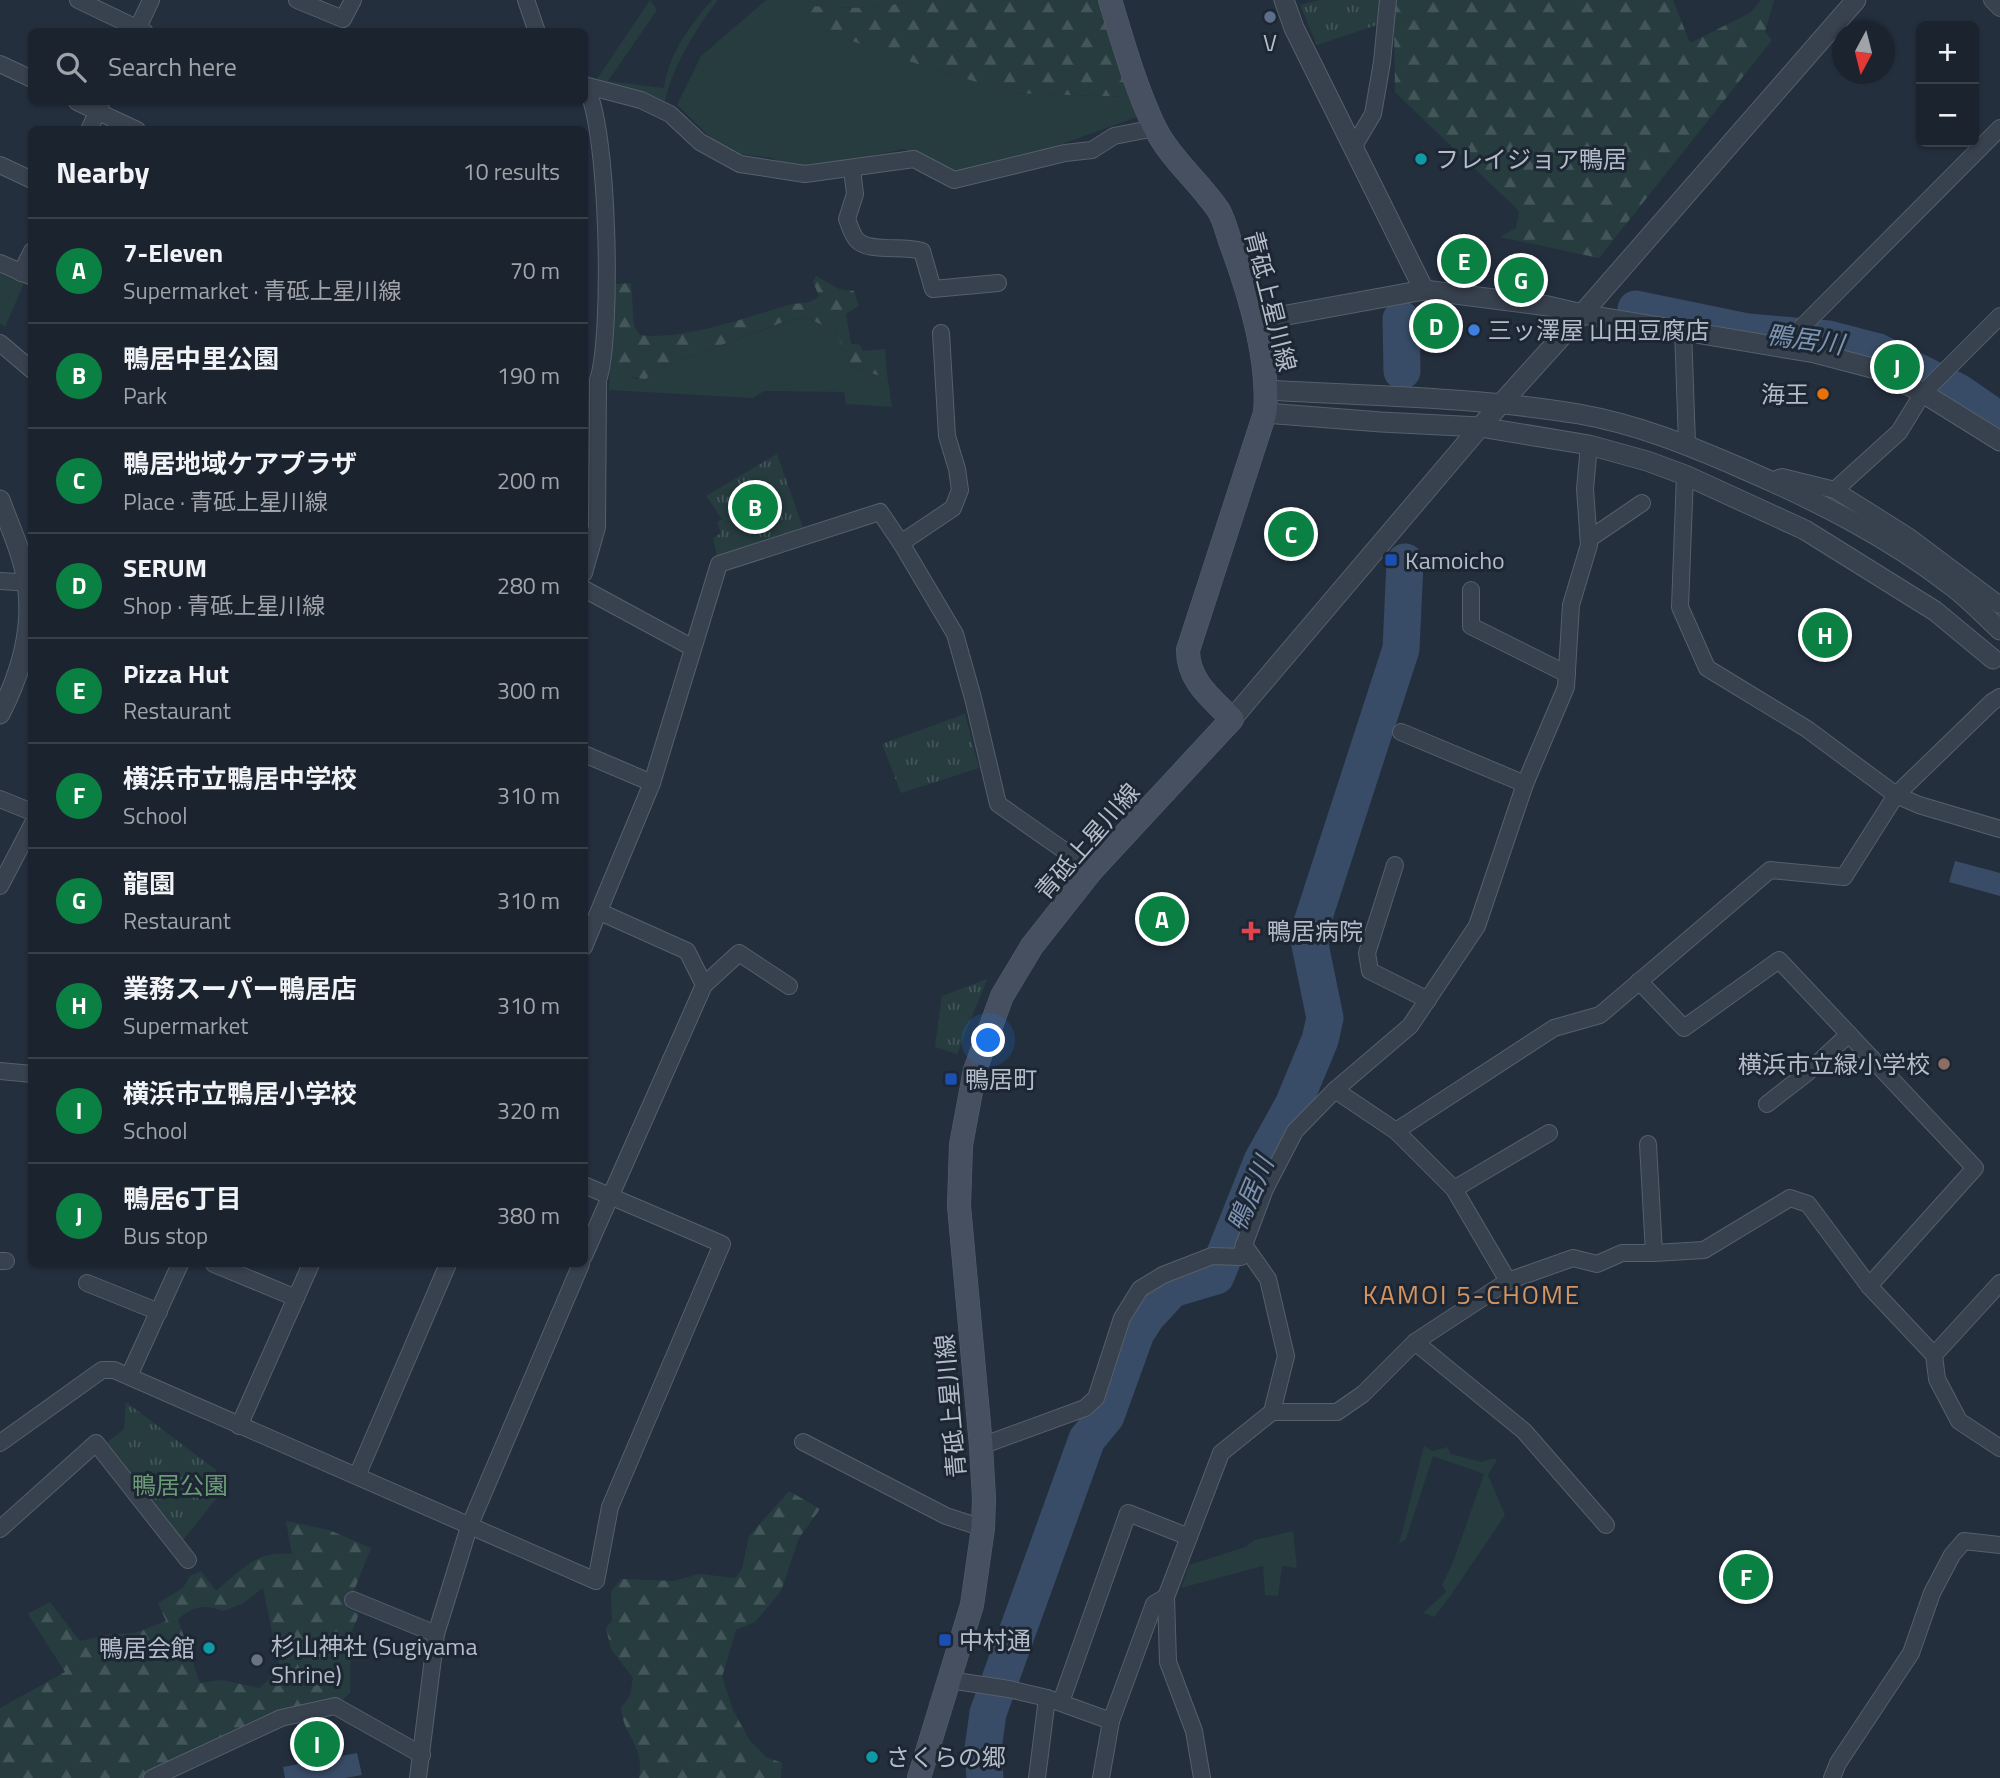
<!DOCTYPE html>
<html lang="en">
<head>
<meta charset="utf-8">
<style>
  body { margin:0; font-family:"Titillium Web","Noto Sans JP",sans-serif; background:#282f3a; color:#f1f3f6 }
  .controls { position:absolute; right:21px; top:21px; display:grid; overflow:hidden; border-radius:10px; box-shadow:0 2px 5px #0004 }
  .controls button { width:63px; height:63px; display:grid; place-items:center; padding:0; border:0; border-bottom:2px solid #39404a; background:#1b232e; color:#f1f3f6; font:35px sans-serif }
  .compass { position:absolute; left:1832px; top:21px; width:63px; height:63px; border-radius:50%; background:#1b232e; box-shadow:0 2px 5px #0004; rotate:187deg }
  .you { position:absolute; left:989px; top:1041px; width:24px; height:24px; margin:-18px; border:5px solid #fff; border-radius:50%; background:#1a73e8; box-shadow:0 0 0 10px #1a73e833 }
  .badge { display:grid; place-items:center; width:46px; height:46px; border-radius:50%; background:#0b8043; color:#fff; font-size:23px; font-weight:700 }
  .pin { position:absolute; translate:-50% -50%; border:4px solid #fff; box-shadow:0 2px 7px #0006 }
  .list { margin:0; padding:0; list-style:none }
  h2 { display:flex; justify-content:space-between; align-items:center; height:91px; margin:0; padding:0 28px; font-size:30px }
  h2 small { font-size:23px; font-weight:400; color:#a0a4aa }
  .list li { display:grid; grid-template-columns:46px 1fr auto; gap:21px; align-items:center; box-sizing:border-box; height:105px; padding:0 28px; border-top:2px solid #39404a }
  .list b { display:block; font-size:26px; white-space:nowrap }
  .list p { margin:0; font-size:23px; white-space:nowrap; color:#a0a4aa }
  .list em { font-size:23px; font-style:normal; color:#a0a4aa }
  .icon { flex:none; width:38px; height:38px; fill:none; stroke:currentColor; stroke-width:2; stroke-linecap:round; stroke-linejoin:round }
  .map { position:relative; flex:none; width:2000px; height:1778px; overflow:hidden }
  .search { position:absolute; background:#1b232e; box-shadow:0 2px 5px #0004; left:28px; top:28px; width:560px; height:77px; display:flex; align-items:center; gap:18px; box-sizing:border-box; padding:0 24px; border-radius:10px; color:#a0a4aa; font-size:26px }
  .panel { position:absolute; background:#1b232e; box-shadow:0 2px 5px #0004; left:28px; top:126px; width:560px; height:1141px; border-radius:10px }
  .map>svg:first-child { display:block }
  .green { fill:#263c3f }
  .forest { fill:url(#forest-firs); fill-rule:evenodd }
  .park { fill:url(#park-tufts) }
  .water { fill:#394c67 }
  .lines { fill:none; stroke-linecap:round; stroke-linejoin:round }
  .river { stroke:#394c67; stroke-width:37 }
  .minor-casing { stroke:#565f6c; stroke-width:18 }
  .tertiary-casing { stroke:#565f6c; stroke-width:21 }
  .secondary-casing { stroke:#565f6c; stroke-width:24 }
  .minor { stroke:#38414e; stroke-width:16 }
  .tertiary { stroke:#38414e; stroke-width:19 }
  .secondary { stroke:#465061; stroke-width:23 }
  .service-dot { fill:#5c6f8a; stroke:#1d2633; stroke-width:2.5 }
  .culture-dot { fill:#0f9aa8; stroke:#1d2633; stroke-width:2.5 }
  .shop-dot { fill:#3f7fe0; stroke:#1d2633; stroke-width:2.5 }
  .food-dot { fill:#e8710a; stroke:#1d2633; stroke-width:2.5 }
  .transit-dot { fill:#1a4fb4; stroke:#1d2633; stroke-width:2.5 }
  .health-dot { fill:#e0444e; stroke:#1d2633; stroke-width:2.5 }
  .education-dot { fill:#8d6e63; stroke:#1d2633; stroke-width:2.5 }
  .worship-dot { fill:#6b7280; stroke:#1d2633; stroke-width:2.5 }
  .labels { text-anchor:middle; dominant-baseline:central; stroke-width:6; stroke-linejoin:round; paint-order:stroke }
  .poi-label { font-size:24px; fill:#b4bcc9; stroke:#1d2633; text-anchor:start }
  .street-label { font-size:24px; fill:#b4bcc9; stroke:#1d2633 }
  .park-label { font-size:24px; fill:#6b9a76; stroke:#1d2633 }
  .water-label { font-size:26px; font-style:italic; fill:#7c92b1; stroke:#1d2633 }
  .neighbourhood-label { font-size:26px; letter-spacing:2px; fill:#d59563; stroke:#1d2633 }
</style>
</head>
<body>
<div class="map">
<svg width="2000" height="1778" viewBox="0 0 2000 1778">
  <defs>
    <pattern id="forest-firs" width="22" height="20" patternUnits="userSpaceOnUse" patternTransform="scale(1.75)"><rect width="22" height="20" fill="#263c3f"/><path d="M5 1l3.5 6h-7zM16 11l3.5 6h-7z" fill="#435659"/></pattern>
    <pattern id="park-tufts" width="24" height="20" patternUnits="userSpaceOnUse" patternTransform="scale(1.75)"><rect width="24" height="20" fill="#263c3f"/><path d="M3 7l-1-3M5 7V3M7 7l1-3M15 17l-1-3M17 17v-4M19 17l1-3" fill="none" stroke="#435659"/></pattern>
  </defs>
  <rect width="100%" height="100%" fill="#242f3e"/>
  <!-- green -->
  <g class="green">
    <path d="M650,0L657,10L608,81L664,88C668,55 690,25 712,0H718C697,27 671,68 665,102L616,88L597,79Z"/>
    <path d="M766,0H913C878,10 846,8 810,6L818,28L892,56L1012,93L1132,97L1140,116L1048,149L955,174L904,149L823,166H788L772,158L741,154L713,140L677,105L701,56Z"/>
    <path d="M0,270L25,281L5,327L0,323Z"/>
    <path d="M808,318L826,327L833,325L851,366L880,376L887,374L892,407L846,404L844,392L764,391L753,398L609,390L612,320L625,373L636,379H646L659,368L790,320Z"/>
    <path d="M1424,1446L1433,1451L1447,1447L1451,1454L1482,1462L1494,1458L1497,1460L1488,1475L1505,1515L1451,1595L1434,1617L1423,1613L1446,1592L1442,1585L1453,1562L1484,1474L1433,1456L1406,1539L1399,1544Z"/>
    <path d="M1293,1531L1297,1568L1282,1566L1278,1596L1265,1595L1263,1566L1181,1588L1189,1565L1245,1547L1255,1540Z"/>
  </g>
  <!-- forest -->
  <g class="forest">
    <path d="M913,0H1101L1132,97L1012,93L892,56L818,28L804,13L810,6C846,8 878,10 913,0Z"/>
    <path d="M1397,0H1673L1690,43L1750,13L1761,0H1774L1765,32L1772,40L1599,258L1500,237L1516,228L1519,211L1395,92L1394,25Z"/>
    <path d="M816,276L839,289L854,291L859,306L846,314L851,344L860,345L863,351L885,349L887,374L880,376L851,366L833,325L826,327L808,318L789,320L659,368L646,379C636,379 621,374 616,364C610,350 613,301 614,284L631,283L634,326L640,335C683,341 747,317 789,305C801,302 810,305 819,296L813,282Z"/>
    <path d="M789,1491L820,1509L799,1538L781,1591L755,1622L736,1630L722,1677L733,1710L750,1741L766,1757L782,1763L781,1778H639C645,1745 623,1736 621,1708L630,1696L633,1678L611,1649L606,1628L612,1621L611,1592L621,1579L674,1581L699,1574L735,1578L742,1569L749,1536Z"/>
    <path d="M286,1521L329,1530L371,1548L347,1608L359,1614L351,1634L350,1692L342,1701L279,1714L143,1778H0V1708L65,1672L28,1614L50,1602L80,1641L112,1634L135,1633L166,1621L158,1603L183,1588L190,1576L201,1571L216,1591C242,1570 256,1550 292,1554ZM263,1588L280,1670L259,1688L221,1680L200,1683L178,1620C190,1606 206,1604 223,1611L242,1604Z"/>
  </g>
  <!-- park -->
  <g class="park">
    <path d="M1320,0H1381L1377,25L1317,45L1300,5Z"/>
    <path d="M777,454L803,528L717,557L713,538L721,533L717,522L722,519L706,496Z"/>
    <path d="M965,714L979,768L901,793L882,744Z"/>
    <path d="M987,979L957,1054L935,1047L942,996Z"/>
    <path d="M126,1402L216,1470L224,1489L182,1541L104,1445L124,1429Z"/>
  </g>
  <!-- water -->
  <g class="water">
    <path d="M1955,861L2000,873V896L1949,882Z"/>
    <path d="M357,1753L362,1775L345,1778H285L283,1767Z"/>
  </g>
  <g class="lines">
    <!-- river -->
    <g class="river">
      <path d="M1636,309L1748,332L1828,339L1878,352L1958,392L2000,421"/>
      <path d="M1401,319L1402,371"/>
      <path d="M985,1778L983,1749L988,1713L1087,1439L1106,1416L1136,1333L1147,1316L1172,1289L1216,1276L1262,1161L1293,1105L1320,1040L1325,1018L1308,935L1401,649L1405,562"/>
    </g>
    <defs>
      <g id="minor">
        <path d="M78,0L145,32"/>
        <path d="M297,0L343,19L353,0"/>
        <path d="M526,0L537,32"/>
        <path d="M1992,0L2000,8"/>
        <path d="M136,32L151,0"/>
        <path d="M0,64L32,79"/>
        <path d="M584,85L641,100L670,114L700,142L740,164L805,174L914,159L954,180L1065,153L1092,150L1114,136L1155,128"/>
        <path d="M77,102L137,130"/>
        <path d="M89,130L101,104"/>
        <path d="M1354,146L1373,114L1382,62L1388,0"/>
        <path d="M0,165L32,180"/>
        <path d="M852,169L855,194L847,219C850,226 852,235 857,240C868,253 904,245 922,251L933,289L998,283"/>
        <path d="M0,263L32,277"/>
        <path d="M21,273L32,251"/>
        <path d="M1683,330L1687,444"/>
        <path d="M0,343L32,370"/>
        <path d="M1789,348L1797,332L2000,128"/>
        <path d="M1685,475L1680,607L1707,668L1807,729L1896,795L1919,805L2000,829"/>
        <path d="M1771,481L1782,477L1835,490L1908,536L2000,605"/>
        <path d="M1835,490L1899,432L1923,393L2000,316"/>
        <path d="M1589,539L1642,503"/>
        <path d="M901,543L953,508L960,490L957,469L947,436L941,333"/>
        <path d="M584,573L597,527L598,380C613,338 609,121 585,86"/>
        <path d="M0,581L32,583"/>
        <path d="M584,589L693,648"/>
        <path d="M1471,590V626L1567,674"/>
        <path d="M1401,732L1525,784"/>
        <path d="M584,754L652,783"/>
        <path d="M0,799L32,812"/>
        <path d="M1395,865L1367,953L1370,971L1428,1000"/>
        <path d="M0,886L32,825"/>
        <path d="M584,947L652,783L719,564L880,512L901,543L955,634L973,698L998,804L1092,870"/>
        <path d="M1639,981L1684,1028L1779,960L1975,1168L1869,1286"/>
        <path d="M704,985L739,953L789,986"/>
        <path d="M0,1071L32,1074"/>
        <path d="M1335,1090L1396,1131L1454,1189L1508,1281"/>
        <path d="M1767,1104L1807,1073L1849,1034"/>
        <path d="M1396,1131L1554,1028L1600,1015L1770,870L1844,877L1896,795L1992,702L2000,697"/>
        <path d="M1648,1144L1654,1253"/>
        <path d="M1454,1189L1549,1133"/>
        <path d="M584,1256L704,985L687,951L600,912"/>
        <path d="M0,1261H6"/>
        <path d="M214,1264L296,1298"/>
        <path d="M87,1283L159,1312"/>
        <path d="M1415,1342L1524,1431L1606,1525"/>
        <path d="M1934,1355L1937,1379L1959,1421L2000,1448"/>
        <path d="M129,1376L180,1264"/>
        <path d="M1272,1412L1286,1356L1268,1279L1244,1245L1265,1189L1295,1131L1335,1090L1410,1026L1477,926L1525,784L1566,687L1571,605L1589,545L1585,489L1589,445"/>
        <path d="M239,1426L311,1264"/>
        <path d="M803,1442L946,1516L983,1528"/>
        <path d="M0,1443L102,1370H114L596,1581L610,1507L722,1244L584,1185"/>
        <path d="M981,1446L1085,1408L1096,1398L1122,1318L1140,1289L1163,1275L1212,1256L1241,1257L1244,1245"/>
        <path d="M357,1476L448,1264"/>
        <path d="M0,1529L96,1443L188,1560"/>
        <path d="M353,1600L436,1634"/>
        <path d="M949,1680L1009,1689L1047,1698L1111,1721L1101,1778"/>
        <path d="M1061,1702L1128,1513L1189,1537"/>
        <path d="M1111,1721L1154,1604L1166,1597"/>
        <path d="M152,1778L281,1718L335,1706L422,1755"/>
        <path d="M418,1778L436,1634L469,1527L581,1264"/>
        <path d="M1037,1778L1047,1698"/>
        <path d="M1202,1778L1194,1731L1168,1662L1166,1597L1221,1453L1272,1412H1337L1363,1394L1415,1342L1508,1281L1573,1258L1597,1264L1622,1253H1654L1704,1250L1790,1198L1808,1204L1869,1286L1934,1355L2000,1283"/>
        <path d="M1832,1778L1838,1763L1911,1653L1932,1593L1952,1555L1964,1541L2000,1545"/>
      </g>
      <g id="tertiary">
        <path d="M1284,0L1294,28L1424,290"/>
        <path d="M1254,321L1424,290L1548,306L1582,314L1815,353L1876,369L1923,393L2000,441"/>
        <path d="M1267,390C1371,396 1477,397 1579,414C1636,424 1688,445 1741,468C1815,500 1889,537 1953,587C1970,600 1985,616 2000,630"/>
        <path d="M1265,413L1381,422L1480,427L1589,445L1647,461L1685,475L1805,530L1935,611L1993,659"/>
        <path d="M0,500C10,527 23,554 27,583C34,628 21,673 0,714"/>
        <path d="M1232,719L1480,427L1582,314L1856,0"/>
      </g>
      <path id="secondary" d="M919,1778L972,1605L983,1528L984,1498L981,1446L959,1206L961,1145L975,1070L1002,996L1032,946L1092,870L1232,719C1211,698 1188,681 1188,650L1265,413C1270,359 1249,292 1230,241C1227,232 1224,220 1219,211C1199,181 1170,159 1154,126C1135,86 1123,42 1110,0"/>
    </defs>
    <!-- minor casing -->
    <use href="#minor" class="minor-casing"/>
    <!-- tertiary casing -->
    <use href="#tertiary" class="tertiary-casing"/>
    <!-- secondary casing -->
    <use href="#secondary" class="secondary-casing"/>
    <!-- minor -->
    <use href="#minor" class="minor"/>
    <!-- tertiary -->
    <use href="#tertiary" class="tertiary"/>
    <!-- secondary -->
    <use href="#secondary" class="secondary"/>
  </g>
  <!-- markers -->
  <circle class="service-dot" cx="1270" cy="17" r="7"/>
  <g class="culture-dot">
    <circle cx="1421" cy="159" r="7"/>
    <circle cx="209" cy="1648" r="7"/>
    <circle cx="872" cy="1757" r="7"/>
  </g>
  <circle class="shop-dot" cx="1474" cy="330" r="7"/>
  <circle class="food-dot" cx="1823" cy="394" r="7"/>
  <g class="transit-dot">
    <rect x="1384" y="553" width="14" height="14" rx="3.5"/>
    <rect x="944" y="1072" width="14" height="14" rx="3.5"/>
    <rect x="938" y="1633" width="14" height="14" rx="3.5"/>
  </g>
  <path class="health-dot" d="M1247.5 920.5h7v7h7v7h-7v7h-7v-7h-7v-7h7z"/>
  <circle class="education-dot" cx="1944" cy="1064" r="7"/>
  <circle class="worship-dot" cx="257" cy="1660" r="7"/>
  <g class="labels">
    <!-- poi labels -->
    <g class="poi-label">
      <text x="1270" y="42" text-anchor="middle">V</text>
      <text x="1435" y="159">フレイジョア鴨居</text>
      <text x="1488" y="330">三ッ澤屋 山田豆腐店</text>
      <text x="1809" y="394" text-anchor="end">海王</text>
      <text x="1405" y="560">Kamoicho</text>
      <text x="1267" y="931">鴨居病院</text>
      <text x="1930" y="1064" text-anchor="end">横浜市立緑小学校</text>
      <text x="965" y="1079">鴨居町</text>
      <text x="959" y="1640">中村通</text>
      <text x="271" y="1646">杉山神社 (Sugiyama<tspan x="271" dy="28">Shrine)</tspan></text>
      <text x="195" y="1648" text-anchor="end">鴨居会館</text>
      <text x="886" y="1757">さくらの郷</text>
    </g>
    <!-- street labels -->
    <g class="street-label">
      <text transform="translate(1271 301) rotate(76)">青砥上星川線</text>
      <text transform="translate(1087 841) rotate(-49)">青砥上星川線</text>
      <text transform="translate(950 1406) rotate(-95)">青砥上星川線</text>
    </g>
    <!-- park labels -->
    <g class="park-label">
      <text x="180" y="1485">鴨居公園</text>
    </g>
    <!-- water labels -->
    <g class="water-label">
      <text transform="translate(1805 339) rotate(8)">鴨居川</text>
      <text transform="translate(1250 1194) rotate(-67)">鴨居川</text>
    </g>
    <!-- neighbourhood labels -->
    <g class="neighbourhood-label">
      <text x="1472" y="1294">KAMOI 5-CHOME</text>
    </g>
  </g>
</svg>
<div class="controls">
<button>+</button>
<button>−</button>
</div>
<svg class="compass" viewBox="-18 -18 36 36"><path d="M0-13l5 13h-10z" fill="#e53935"/><path d="M0 13l5-13h-10z" fill="#a0a4aa"/></svg>
<div class="you"></div>
<div class="pin badge" style="left:1162px;top:919px">A</div>
<div class="pin badge" style="left:755px;top:507px">B</div>
<div class="pin badge" style="left:1291px;top:534px">C</div>
<div class="pin badge" style="left:1436px;top:326px">D</div>
<div class="pin badge" style="left:1464px;top:261px">E</div>
<div class="pin badge" style="left:1746px;top:1577px">F</div>
<div class="pin badge" style="left:1521px;top:280px">G</div>
<div class="pin badge" style="left:1825px;top:635px">H</div>
<div class="pin badge" style="left:317px;top:1744px">I</div>
<div class="pin badge" style="left:1897px;top:367px">J</div>
<div class="search"><svg class="icon" aria-label="search" viewBox="0 0 24 24"><circle cx="10" cy="10" r="6"/><path d="M15 15l6 6"/></svg>Search here</div>
<section class="panel">
<h2>Nearby<small>10 results</small></h2>
<ul class="list">
<li><span class="badge">A</span><div><b>7-Eleven</b><p>Supermarket · 青砥上星川線</p></div><em>70 m</em></li>
<li><span class="badge">B</span><div><b>鴨居中里公園</b><p>Park</p></div><em>190 m</em></li>
<li><span class="badge">C</span><div><b>鴨居地域ケアプラザ</b><p>Place · 青砥上星川線</p></div><em>200 m</em></li>
<li><span class="badge">D</span><div><b>SERUM</b><p>Shop · 青砥上星川線</p></div><em>280 m</em></li>
<li><span class="badge">E</span><div><b>Pizza Hut</b><p>Restaurant</p></div><em>300 m</em></li>
<li><span class="badge">F</span><div><b>横浜市立鴨居中学校</b><p>School</p></div><em>310 m</em></li>
<li><span class="badge">G</span><div><b>龍園</b><p>Restaurant</p></div><em>310 m</em></li>
<li><span class="badge">H</span><div><b>業務スーパー鴨居店</b><p>Supermarket</p></div><em>310 m</em></li>
<li><span class="badge">I</span><div><b>横浜市立鴨居小学校</b><p>School</p></div><em>320 m</em></li>
<li><span class="badge">J</span><div><b>鴨居6丁目</b><p>Bus stop</p></div><em>380 m</em></li>
</ul>
</section>
</div>
</body>
</html>
